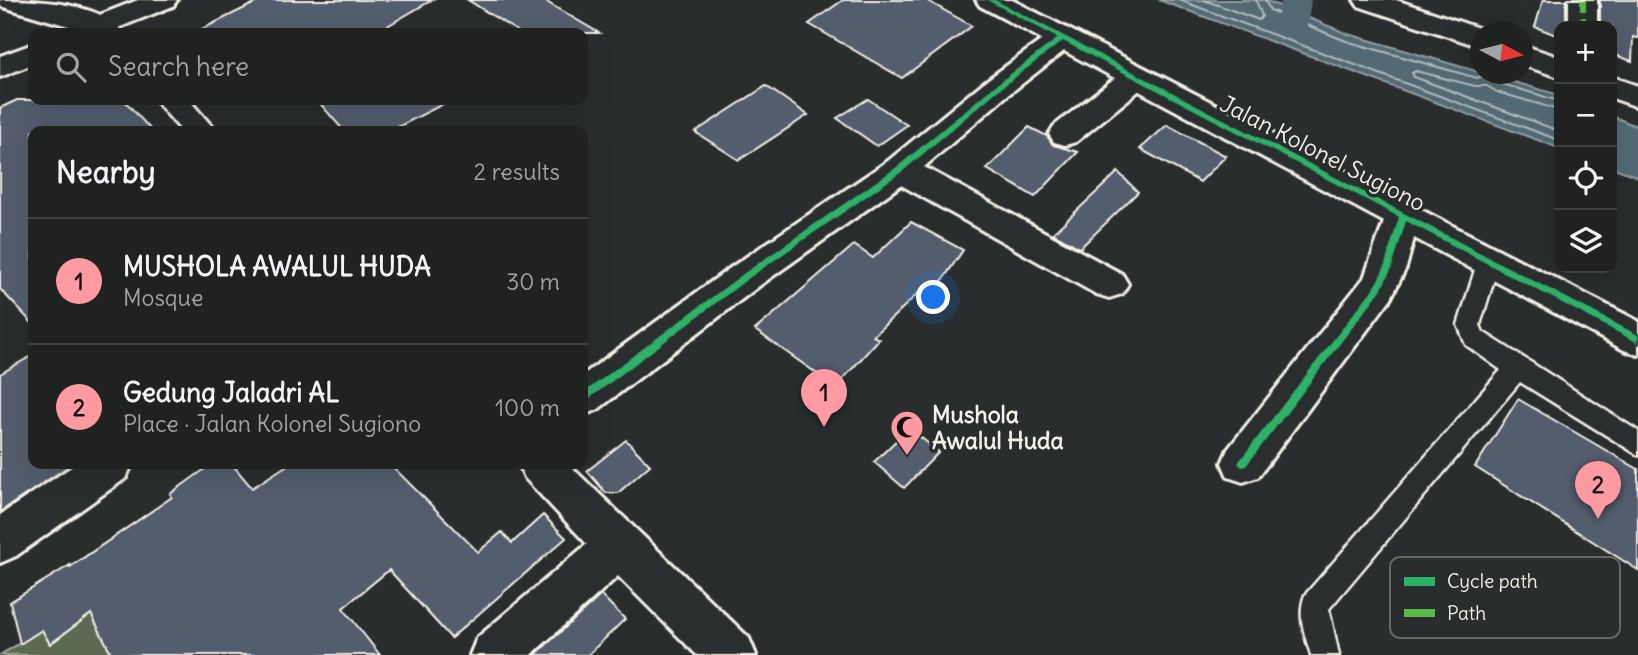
<!DOCTYPE html>
<html lang="en">
<head>
<meta charset="utf-8">
<style>
  body { margin:0; font-family:Delius,sans-serif; background:#2d2f2f; color:#f1f3f6 }
  .controls { position:absolute; right:21px; top:21px; display:grid; overflow:hidden; border-radius:14px; box-shadow:0 7px 28px #0002 }
  .controls button { width:63px; height:63px; display:grid; place-items:center; padding:0; border:0; border-bottom:2px solid #3d3f40; background:#202222; color:#f1f3f6; font:35px sans-serif }
  .compass { position:absolute; left:1470px; top:21px; width:63px; height:63px; border-radius:50%; background:#202222; box-shadow:0 7px 28px #0002; rotate:97deg }
  .you { position:absolute; left:934px; top:298px; width:24px; height:24px; margin:-18px; border:5px solid #fff; border-radius:50%; background:#1a73e8; box-shadow:0 0 0 10px #1a73e833 }
  .badge { display:grid; place-items:center; width:46px; height:46px; border-radius:50%; background:#ff9aa2; color:#111; font-size:23px; font-weight:700 }
  .pin { position:absolute; translate:-50% -58px; filter:drop-shadow(0 2px 4px #0008) }
  .pin::after { content:''; position:absolute; top:37px; width:24px; height:21px; background:inherit; clip-path:polygon(0 0,100% 0,50% 100%) }
  .list { margin:0; padding:0; list-style:none }
  h2 { display:flex; justify-content:space-between; align-items:center; height:91px; margin:0; padding:0 28px; font-size:30px }
  h2 small { font-size:23px; font-weight:400; color:#a2a4a5 }
  .list li { display:grid; grid-template-columns:46px 1fr auto; gap:21px; align-items:center; box-sizing:border-box; height:126px; padding:0 28px; border-top:2px solid #3d3f40 }
  .list b { display:block; font-size:26px; white-space:nowrap }
  .list p { margin:0; font-size:23px; white-space:nowrap; color:#a2a4a5 }
  .list em { font-size:23px; font-style:normal; color:#a2a4a5 }
  .icon { flex:none; width:38px; height:38px; fill:none; stroke:currentColor; stroke-width:2; stroke-linecap:round; stroke-linejoin:round }
  .map { position:relative; flex:none; width:1638px; height:655px; overflow:hidden }
  .search { position:absolute; background:#202222; box-shadow:0 7px 28px #0002; left:28px; top:28px; width:560px; height:77px; display:flex; align-items:center; gap:18px; box-sizing:border-box; padding:0 24px; border-radius:14px; color:#a2a4a5; font-size:26px }
  .panel { position:absolute; background:#202222; box-shadow:0 7px 28px #0002; left:28px; top:126px; width:560px; height:343px; border-radius:14px }
  .map>svg:first-child { display:block }
  .green { fill:#5d6b53; stroke:#a8ae9e; stroke-width:2 }
  .water { fill:#536a75; stroke:#93a0a3; stroke-width:2 }
  .lines { fill:none; stroke-linecap:round; stroke-linejoin:round }
  .shore { stroke:#b4bbba; stroke-width:2 }
  .canal { fill:#536a75; fill-rule:evenodd }
  .building { fill:#535d6d; stroke:#f4f1e8; stroke-width:2 }
  .lane-casing { stroke:#f4f1e8; stroke-width:5 }
  .street-casing { stroke:#f4f1e8; stroke-width:6 }
  .secondary-casing { stroke:#f4f1e8; stroke-width:6 }
  .lane { fill:#2a2d2e; fill-rule:evenodd }
  .street { fill:#2a2d2e; fill-rule:evenodd }
  .secondary { fill:#2a2d2e; fill-rule:evenodd }
  .quiet { stroke:#58b947; stroke-width:6; stroke-dasharray:11 6; stroke-linecap:butt }
  .cycleway-casing { stroke:#2a2d2e; stroke-width:4 }
  .cycleway { fill:#2db169; fill-rule:evenodd }
  .labels { text-anchor:middle; dominant-baseline:central; stroke-width:7; stroke-linejoin:round; paint-order:stroke }
  .street-label { font-size:23px; fill:#f4f1e8; stroke:#2a2d2e }
  .poi-label { font-size:23px; font-weight:bold; fill:#f4f1e8; stroke:#2a2d2e; text-anchor:start }
  .key { fill:#2a2d2e; stroke:#676866; stroke-width:2 }
  .key-label { font-size:19px; fill:#f4f1e8 }
</style>
</head>
<body>
<div class="map">
<svg width="1638" height="655" viewBox="0 0 1638 655">
  <rect width="100%" height="100%" fill="#2a2d2e"/>
  <filter id="ink" filterUnits="userSpaceOnUse"><feTurbulence type="fractalNoise" baseFrequency=".0143" numOctaves="2"/><feDisplacementMap in="SourceGraphic" scale="14" xChannelSelector="R" yChannelSelector="G"/><feConvolveMatrix kernelMatrix="1 2 1 2 8 2 1 2 1" color-interpolation-filters="sRGB"/></filter>
  <g filter="url(#ink)">
    <!-- green -->
    <path class="green" d="M91,614L140,655H0L42,630L50,644Z"/>
    <!-- water -->
    <g class="water">
      <path d="M1159,0H1265L1348,34L1559,95V148Z"/>
      <path d="M1612,116L1638,127V177L1612,167Z"/>
    </g>
    <g class="lines">
      <!-- shore -->
      <g class="shore">
        <path d="M1179,0L1559,140"/>
        <path d="M1204,0L1259,20L1262,16L1256,0"/>
        <path d="M1265,0L1270,10L1346,41L1477,78L1486,74"/>
        <path d="M1493,74L1499,83L1559,101"/>
        <path d="M1559,110L1497,92L1487,86H1475L1416,71L1412,73L1414,77L1559,131"/>
      </g>
      <!-- canal -->
      <path class="canal" d="M1281,0H1311L1307,27L1302,34L1291,37L1280,34L1275,27Z"/>
    </g>
    <!-- building -->
    <g class="building">
      <path d="M261,0H432L375,33H194Z"/>
      <path d="M468,0H543L599,33H520Z"/>
      <path d="M843,0H926L972,26L902,78L809,24Z"/>
      <path d="M1543,0H1566V26H1559V36L1535,27Z"/>
      <path d="M1600,0H1638V38L1633,37L1632,61L1612,54V26H1600Z"/>
      <path d="M766,86L808,115L739,160L695,132Z"/>
      <path d="M868,99L907,125L877,146L837,118Z"/>
      <path d="M17,100H124L152,131H33V324L0,289V108Z"/>
      <path d="M317,100H451L390,131H344Z"/>
      <path d="M1167,125L1226,156L1200,182L1140,149Z"/>
      <path d="M1029,127L1047,136L1053,145L1078,152L1035,197L987,169Z"/>
      <path d="M1118,172L1138,192L1080,248L1053,233Z"/>
      <path d="M911,222L963,250L936,290L927,285L873,336L879,339L836,387L755,330L854,245L873,258Z"/>
      <path d="M33,355V464H72L0,512V374Z"/>
      <path d="M1518,399L1638,469V570L1475,467Z"/>
      <path d="M909,428L939,452L904,488L874,462Z"/>
      <path d="M626,440L650,465L618,493H606L587,471Z"/>
      <path d="M212,464H232L252,488L289,464H390L478,552L502,532L512,543L543,515L566,538L451,638L389,570L343,608L380,655H112L91,614L50,644L42,630L20,644L10,602L70,565V567L172,497L170,494Z"/>
      <path d="M601,595L625,619L588,655H535Z"/>
    </g>
    <g class="lines">
      <defs>
        <path id="lane" d="M1489,252L1497,254L1500,260L1480,325L1483,332L1638,431V455L1520,382L1329,609L1339,655H1311C1305,635 1297,615 1305,595L1501,370L1466,345L1458,325L1478,260L1481,254Z"/>
        <g id="street">
          <path d="M0,0C34,0 102,2 123,33H92L0,6Z"/>
          <path d="M1354,0H1396L1490,32H1480V47L1358,6Z"/>
          <rect x="1569" y="0" width="28" height="26"/>
          <path d="M1063,29L1073,32L1078,38L1073,44L1005,97L924,167L1122,274L1128,284L1122,294L1109,298L1096,294L901,185L759,286L597,410L583,415V375L733,266L888,161L983,83L1053,32Z"/>
          <path d="M1522,45L1559,57V77L1522,65Z"/>
          <path d="M1136,67L1147,70L1151,77L1147,84L1076,142L1065,145L1054,142L1049,134L1054,126L1125,70Z"/>
          <path d="M1612,77L1638,86V107L1612,98Z"/>
          <path d="M155,100H189L216,131H182Z"/>
          <path d="M1403,203L1415,207L1420,216L1406,268L1391,298L1258,477L1243,482L1228,477L1222,463L1228,449L1364,278L1386,216L1391,207Z"/>
          <path d="M76,464H132L126,478L16,556L0,563V515Z"/>
          <path d="M519,464H568L749,638L756,655H697L618,576L531,655H470L477,638L587,544L525,478Z"/>
        </g>
        <g id="secondary">
          <path d="M138,0H177L173,6L105,33H64L69,27Z"/>
          <path d="M976,0H1012L1638,321V355L1624,350L980,6Z"/>
          <path d="M33,44V64L0,77V56Z"/>
        </g>
      </defs>
      <!-- lane casing -->
      <use href="#lane" class="lane-casing"/>
      <!-- street casing -->
      <use href="#street" class="street-casing"/>
      <!-- secondary casing -->
      <use href="#secondary" class="secondary-casing"/>
      <!-- lane -->
      <use href="#lane" class="lane"/>
      <!-- street -->
      <use href="#street" class="street"/>
      <!-- secondary -->
      <use href="#secondary" class="secondary"/>
      <!-- quiet -->
      <path class="quiet" d="M1583,0V26"/>
      <defs>
        <path id="cycleway" d="M987,0H995L1638,335V343L1406,221L1392,268L1381,290L1246,466L1243,467L1240,466L1238,463L1240,460L1375,286L1384,268L1399,217L1063,41L996,92L903,171L749,278L586,401L583,402V393L743,274L897,167L992,88L1058,38Z"/>
      </defs>
      <!-- cycleway casing -->
      <use href="#cycleway" class="cycleway-casing"/>
      <!-- cycleway -->
      <use href="#cycleway" class="cycleway"/>
    </g>
  </g>
  <!-- icons -->
  <defs>
    <symbol id="mosque-pin" viewBox="-11 -11 22 30"><path d="M0 17L-7.5 6A9.5 9.5 0 1 1 7.5 6Z" fill="#ff9aa2" stroke="#2a2d2e"/><path d="M3.5-4.9A6 6 0 1 0 3.5 4.9A5 5 0 1 1 3.5-4.9Z" fill="#111"/></symbol>
  </defs>
  <g fill-rule="evenodd">
    <use href="#mosque-pin" x="888" y="408" width="38" height="52"/>
  </g>
  <g class="labels">
    <!-- street labels -->
    <g class="street-label">
      <text transform="translate(1323 153) rotate(27)">Jalan Kolonel Sugiono</text>
    </g>
    <!-- poi labels -->
    <g class="poi-label">
      <text x="932" y="414">Mushola<tspan x="932" dy="26">Awalul Huda</tspan></text>
    </g>
  </g>
  <!-- legend -->
  <rect x="1390" y="557" width="230" height="81" rx="10" class="key"/>
  <rect x="1404" y="577" width="31" height="9" fill="#2db169"/>
  <rect x="1404" y="609" width="31" height="8" fill="#58b947"/>
  <g class="key-label">
    <text x="1447" y="588">Cycle path</text>
    <text x="1447" y="620">Path</text>
  </g>
</svg>
<div class="controls">
<button>+</button>
<button>−</button>
<button><svg class="icon" aria-label="locate" viewBox="0 0 24 24"><circle cx="12" cy="12" r="6"/><path d="M12 2v4M12 18v4M2 12h4M18 12h4"/></svg></button>
<button><svg class="icon" aria-label="layers" viewBox="0 0 24 24"><path d="M12 4l9 5-9 5-9-5zM3 14l9 5 9-5"/></svg></button>
</div>
<svg class="compass" viewBox="-18 -18 36 36"><path d="M0-13l5 13h-10z" fill="#e53935"/><path d="M0 13l5-13h-10z" fill="#a2a4a5"/></svg>
<div class="you"></div>
<div class="pin badge" style="left:824px;top:427px">1</div>
<div class="pin badge" style="left:1598px;top:519px">2</div>
<div class="search"><svg class="icon" aria-label="search" viewBox="0 0 24 24"><circle cx="10" cy="10" r="6"/><path d="M15 15l6 6"/></svg>Search here</div>
<section class="panel">
<h2>Nearby<small>2 results</small></h2>
<ul class="list">
<li><span class="badge">1</span><div><b>MUSHOLA AWALUL HUDA</b><p>Mosque</p></div><em>30 m</em></li>
<li><span class="badge">2</span><div><b>Gedung Jaladri AL</b><p>Place · Jalan Kolonel Sugiono</p></div><em>100 m</em></li>
</ul>
</section>
</div>
</body>
</html>
